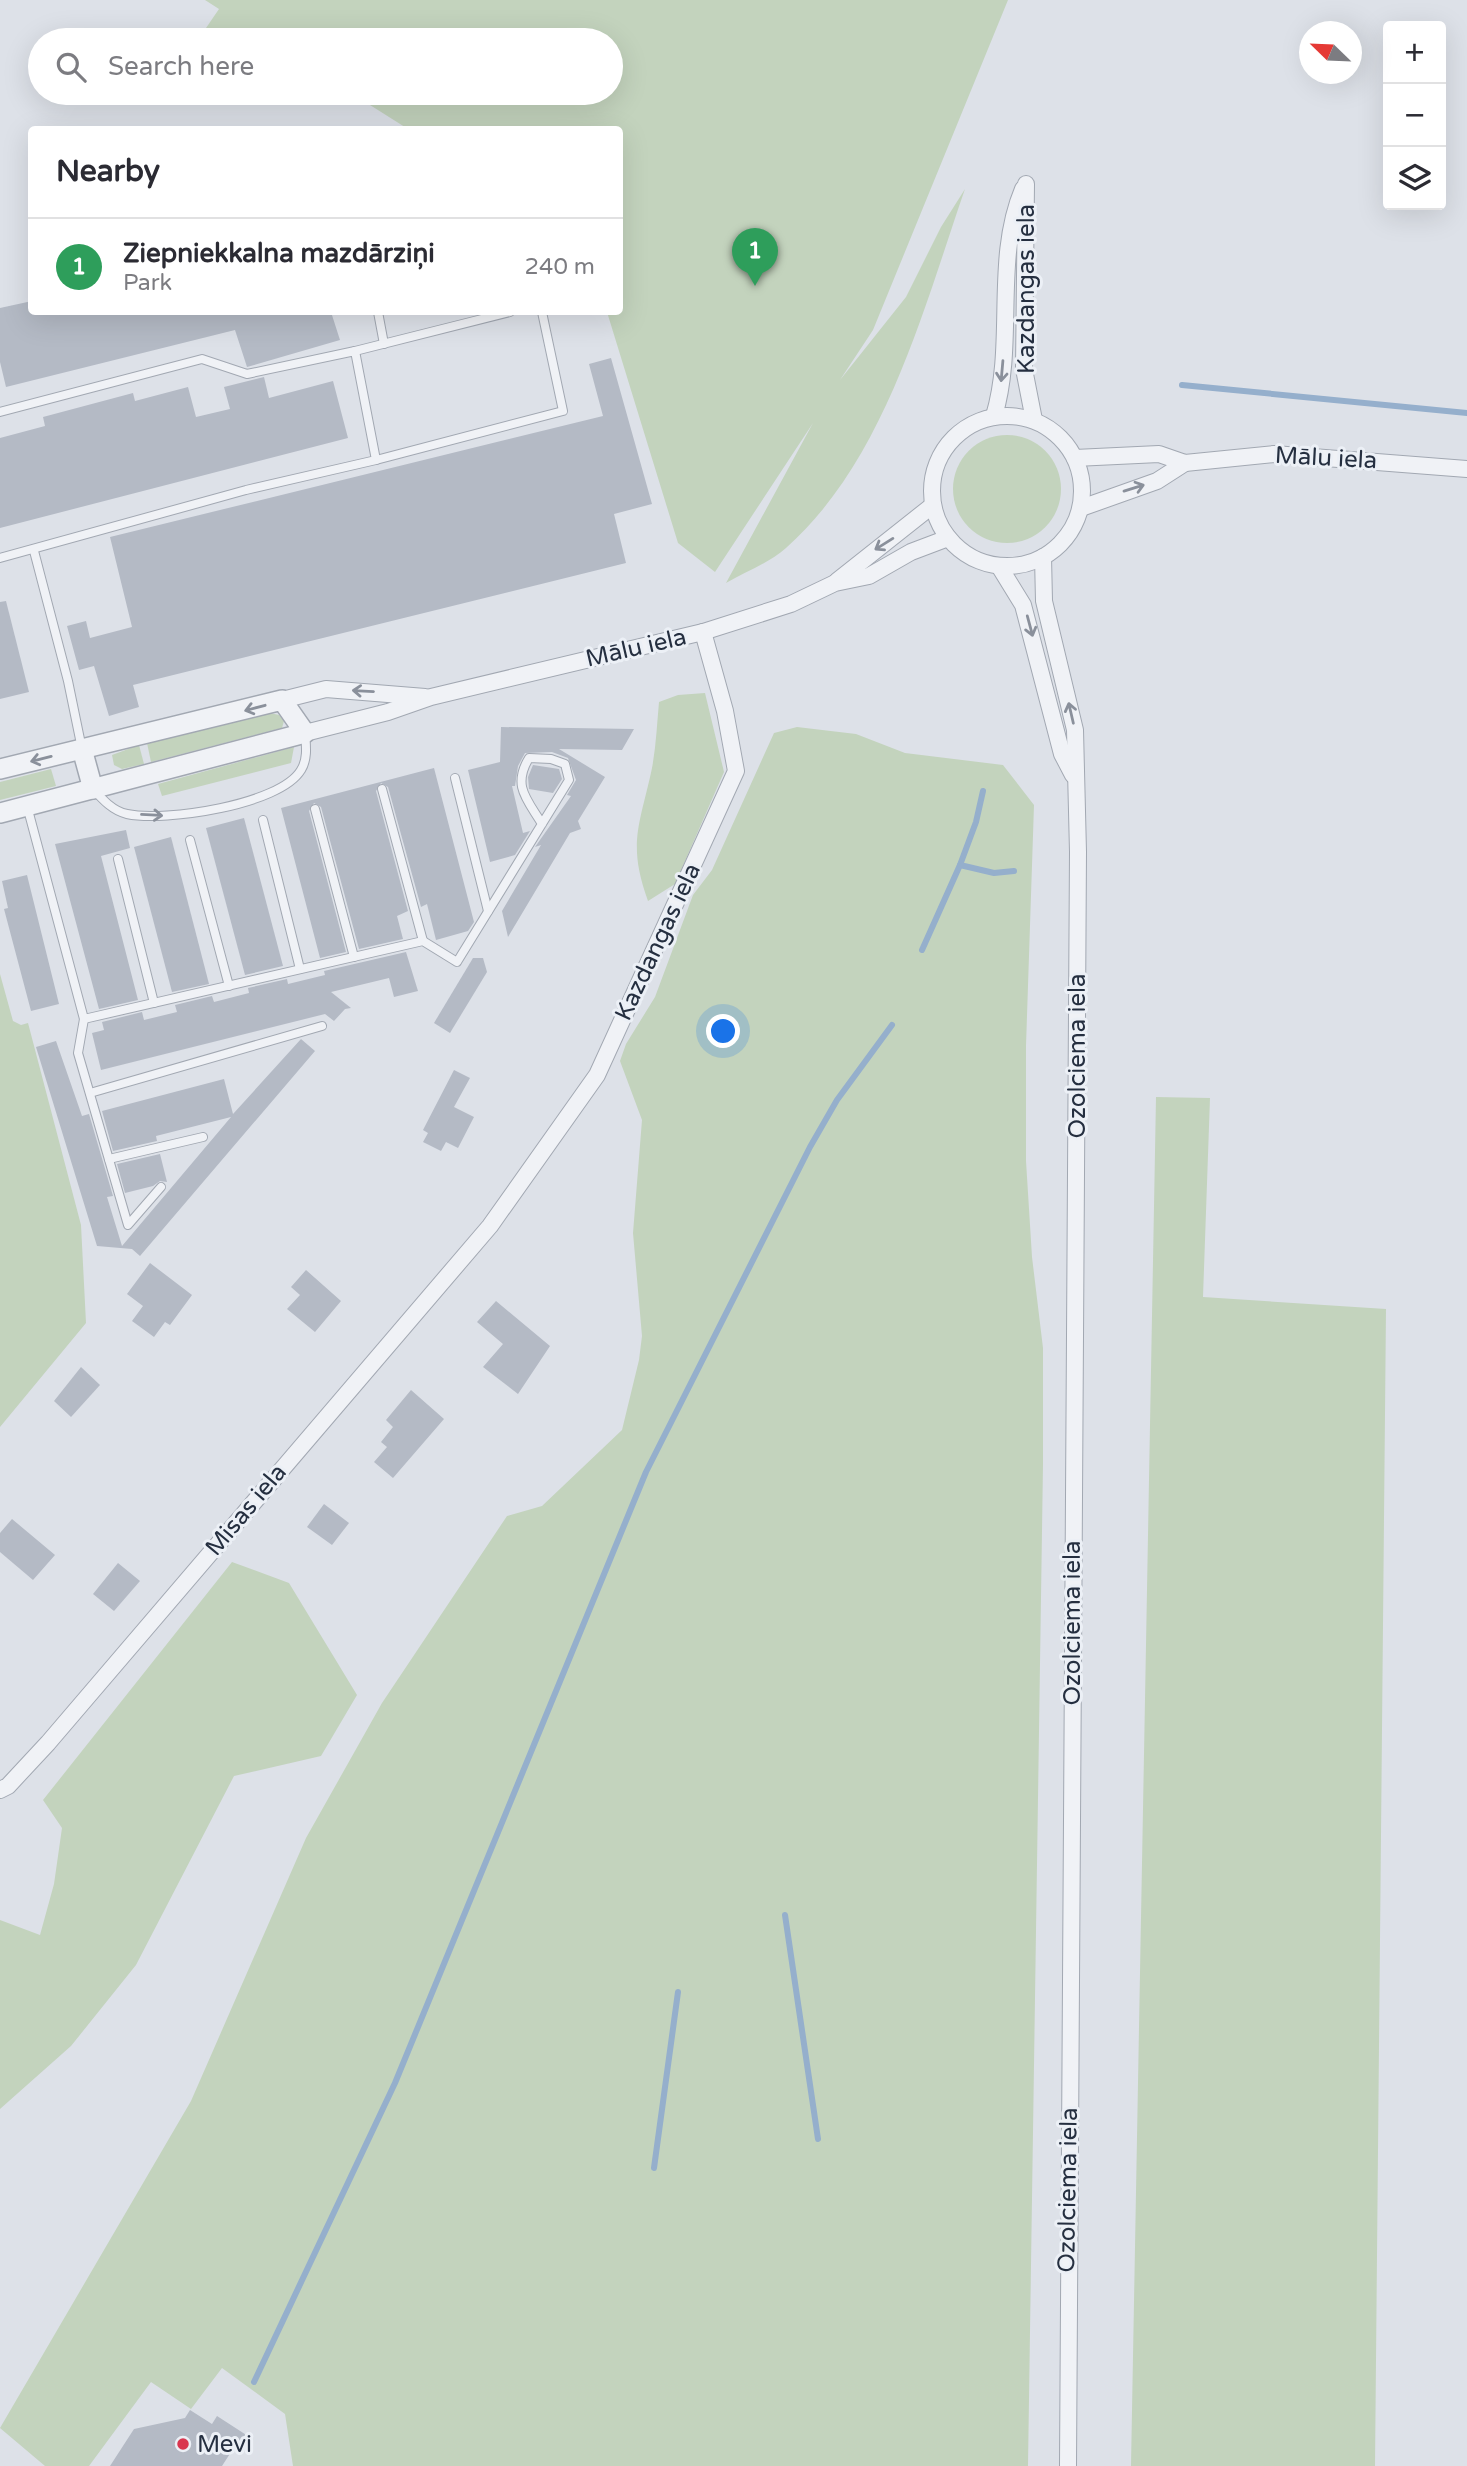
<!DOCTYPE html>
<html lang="en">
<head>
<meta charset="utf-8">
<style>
  body { margin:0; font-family:"Varela Round",sans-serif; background:#f7f7f7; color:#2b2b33 }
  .controls { position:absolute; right:21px; top:21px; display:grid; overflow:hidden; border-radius:7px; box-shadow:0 7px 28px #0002 }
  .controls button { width:63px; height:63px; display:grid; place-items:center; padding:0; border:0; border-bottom:2px solid #e1e1e2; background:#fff; color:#2b2b33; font:35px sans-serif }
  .compass { position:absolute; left:1299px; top:21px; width:63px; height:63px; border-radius:50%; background:#fff; box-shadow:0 7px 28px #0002; rotate:293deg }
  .you { position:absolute; left:724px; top:1032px; width:24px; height:24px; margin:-18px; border:5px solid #fff; border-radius:50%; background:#1a73e8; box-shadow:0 0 0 10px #1a73e833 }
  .badge { display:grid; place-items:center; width:46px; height:46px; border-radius:50%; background:#db2777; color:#fff; font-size:23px; font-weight:700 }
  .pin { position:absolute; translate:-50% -58px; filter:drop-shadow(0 2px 4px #0008) }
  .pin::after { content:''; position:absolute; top:37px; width:24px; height:21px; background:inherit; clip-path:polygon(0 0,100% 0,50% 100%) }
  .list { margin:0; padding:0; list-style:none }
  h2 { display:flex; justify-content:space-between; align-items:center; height:91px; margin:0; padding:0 28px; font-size:30px }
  h2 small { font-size:23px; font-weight:400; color:#7c7c81 }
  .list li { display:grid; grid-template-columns:46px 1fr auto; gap:21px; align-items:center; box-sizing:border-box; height:98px; padding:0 28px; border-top:2px solid #e1e1e2 }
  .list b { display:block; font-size:26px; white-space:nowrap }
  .list p { margin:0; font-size:23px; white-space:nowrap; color:#7c7c81 }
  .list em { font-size:23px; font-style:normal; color:#7c7c81 }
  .icon { flex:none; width:38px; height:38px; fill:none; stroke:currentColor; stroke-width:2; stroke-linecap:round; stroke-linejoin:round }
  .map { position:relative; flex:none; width:1467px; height:2466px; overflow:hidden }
  .search { position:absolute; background:#fff; box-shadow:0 7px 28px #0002; left:28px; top:28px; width:595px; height:77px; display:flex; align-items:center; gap:18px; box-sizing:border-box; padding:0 24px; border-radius:38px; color:#7c7c81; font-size:26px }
  .panel { position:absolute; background:#fff; box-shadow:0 7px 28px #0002; left:28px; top:126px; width:595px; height:189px; border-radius:7px }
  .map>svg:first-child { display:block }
  .green { fill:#c3d3bd }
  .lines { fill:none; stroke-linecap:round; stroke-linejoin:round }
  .stream { stroke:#95afcc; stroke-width:6 }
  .building { fill:#b4bac5 }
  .service-casing { stroke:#a2a8b2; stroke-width:10 }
  .minor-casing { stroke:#a2a8b2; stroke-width:18 }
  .tertiary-casing { stroke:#a2a8b2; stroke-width:22 }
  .service { stroke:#f0f2f6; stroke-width:8 }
  .minor { stroke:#f0f2f6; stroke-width:16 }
  .tertiary { stroke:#f0f2f6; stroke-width:19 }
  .oneway { stroke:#8a909b }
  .poi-dot { fill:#d9364f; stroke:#ecf0f6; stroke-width:2.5 }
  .labels { text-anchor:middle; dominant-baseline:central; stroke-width:6; stroke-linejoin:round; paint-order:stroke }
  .street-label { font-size:24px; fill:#252f40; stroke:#ecf0f6 }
  .poi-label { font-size:24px; fill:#252f40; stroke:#ecf0f6; text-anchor:start }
</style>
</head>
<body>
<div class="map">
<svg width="1467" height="2466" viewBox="0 0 1467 2466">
  <rect width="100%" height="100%" fill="#dde1e8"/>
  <!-- green -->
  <g class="green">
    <path d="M205,0H1008L873,330L840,380L906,297L941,227L965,189C923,310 885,460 786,548C769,563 745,572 726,583L813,423L715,572L678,543L607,312H620V130L408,129L351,93H611V40H218L206,28L219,9Z"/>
    <circle cx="1007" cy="489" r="54"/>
    <path d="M705,693L724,772L675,884L648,901C627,843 640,825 652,768C656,747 657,724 659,702L678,695Z"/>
    <path d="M270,713L279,715L284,721L282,728L151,762L147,743Z"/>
    <path d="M797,727L856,734L905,753L1003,765L1034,805L1026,1046V1161L1032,1257L1043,1348V1464L1028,2466H293L285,2414L222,2368L191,2409L151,2382L89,2466H45L0,2428L191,2101L306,1838L382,1703L507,1516L542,1506L622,1430L639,1360L642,1336L633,1233L642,1120L620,1061L626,1044L655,997L693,895L712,870L774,733Z"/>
    <path d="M139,745L144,764L122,769L114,765L112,755Z"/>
    <path d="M294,747L291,763L162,796L158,784Z"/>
    <path d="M51,769L56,786L0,800V782Z"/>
    <path d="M0,974L13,1021L21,1025L28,1023L81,1225L86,1323L0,1427Z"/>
    <path d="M1156,1097L1210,1098L1203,1297L1386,1309L1375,2466H1131Z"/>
    <path d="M232,1562L289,1583L357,1695L321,1756L234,1776L136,1965L71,2046L0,2109V1920L40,1935L54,1884L62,1828L43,1800Z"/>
  </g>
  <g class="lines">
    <!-- stream -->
    <g class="stream">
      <path d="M1182,385L1467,413"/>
      <path d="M960,865L976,822L983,791"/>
      <path d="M922,950L960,865L994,873L1014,871"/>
      <path d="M785,1915L818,2139"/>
      <path d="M654,2168L678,1992"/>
      <path d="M254,2382L395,2083L646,1472L810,1147L837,1100L892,1025"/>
    </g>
  </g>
  <!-- building -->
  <g class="building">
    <path d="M32,301V312H331L340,340L247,367L235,330L6,387L0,362V308Z"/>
    <path d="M611,358L652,504L614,514L626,563L133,685L139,707L109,716L94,666L79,670L67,626L86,621L90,638L132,627L110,537L603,416L589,364Z"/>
    <path d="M264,377L269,398L333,381L348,438L0,528V438L45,426L43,417L133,393L135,401L188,387L196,417L230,409L224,387Z"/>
    <path d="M6,601L29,692L0,699V602Z"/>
    <path d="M501,727L634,729L622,750L559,749L605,777L578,821L581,829L570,833L508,937L502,911L541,845L535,847L571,796L567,795L576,780L568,758L552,752L525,753L518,766L515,786H512L523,833L530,831L515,855L490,862L468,770L500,762Z"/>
    <path d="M533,765L559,769L562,779L553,793L529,789L528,777Z"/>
    <path d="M434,768L474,922L468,931L436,940L427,904L421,907L388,787L381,783L376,791L408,911L397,916L403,939L359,949L321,807L314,803L309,811L346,952L320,958L281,808Z"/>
    <path d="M244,818L283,966L245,975L206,828Z"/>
    <path d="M126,830L130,848L101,856L138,1000L99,1009L55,844Z"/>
    <path d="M171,837L209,984L172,992L134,847Z"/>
    <path d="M27,875L59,1004L31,1011L4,909L8,908L2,881Z"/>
    <path d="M406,952L418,991L394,997L389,978L331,992L351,1008L345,1009L334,1021L325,1014L101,1070L92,1033L104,1030L102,1022L142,1012L144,1020L177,1012L175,1005L212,996L214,1002L249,993L248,988L287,979L288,984L325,975L324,971Z"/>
    <path d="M473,958H483L487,972L450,1033L434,1023Z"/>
    <path d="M301,1039L315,1051L140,1256L132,1249L97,1246L36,1047L56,1041L82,1116L89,1114L113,1196L107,1197L122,1246L231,1117L156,1136L157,1141L113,1151L102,1111L224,1079L233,1114Z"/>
    <path d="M454,1070L470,1078L454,1107L474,1117L458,1148L446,1142L441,1151L423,1142L428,1133L423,1130Z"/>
    <path d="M160,1154L167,1182L160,1181L153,1186L125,1193L117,1164Z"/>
    <path d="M150,1263L192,1295L170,1325L165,1322L154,1337L132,1321L143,1306L127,1294Z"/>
    <path d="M306,1270L341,1301L315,1332L287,1309L300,1295L291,1287Z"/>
    <path d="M496,1301L550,1346L518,1394L483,1367L503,1344L477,1322Z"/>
    <path d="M81,1367L100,1385L71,1417L54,1401Z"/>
    <path d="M411,1390L444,1419L393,1478L374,1462L387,1447L381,1442L393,1427L386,1420Z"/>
    <path d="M324,1504L349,1523L332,1545L307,1527Z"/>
    <path d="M12,1519L55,1555L33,1580L0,1552V1533Z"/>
    <path d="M118,1563L140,1581L114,1611L93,1594Z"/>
    <path d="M190,2410L212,2424L217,2416L251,2438L233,2449L222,2466H110L134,2429L185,2418Z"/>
  </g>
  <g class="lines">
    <defs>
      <g id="service">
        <path d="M378,312L384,344"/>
        <path d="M355,351L510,312"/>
        <path d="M0,412L202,359L247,374L355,351L376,460L246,490L0,558"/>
        <path d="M376,460L563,411L542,312"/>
        <path d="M34,551L68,681L82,749"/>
        <path d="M455,778L488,911"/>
        <path d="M93,789C103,800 113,811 127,814C165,822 280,805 301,770C308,759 306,745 305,733"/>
        <path d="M382,789L423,941"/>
        <path d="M27,806L84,1019L423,941L457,962L569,780L565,764L551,759L529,758C512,786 527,799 542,824"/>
        <path d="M315,809L354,957"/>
        <path d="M263,820L300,969"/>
        <path d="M190,840L229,986"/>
        <path d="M118,859L154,1003"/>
        <path d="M84,1019L78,1053L128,1225L161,1187"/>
        <path d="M90,1093L322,1026"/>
        <path d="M109,1159L203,1137"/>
      </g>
      <g id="minor">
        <path d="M1026,184L1024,369L1034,420"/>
        <circle cx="1007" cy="491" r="75"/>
        <path d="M994,416C1016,343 993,260 1023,189"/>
        <path d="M1075,458L1159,454L1185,463L1274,454L1467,469"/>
        <path d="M1081,508L1157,481L1185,463"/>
        <path d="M1043,557L1044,601L1075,730L1078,852L1068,2466"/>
        <path d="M999,566L1023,605L1062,754L1073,775"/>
        <path d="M837,581L933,505"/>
        <path d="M282,700L326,689L425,697"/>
        <path d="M305,733L388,712L431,697L703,632L791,604L835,583L869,576L911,552L948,538"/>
        <path d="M0,1790L8,1786L48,1743L490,1226L597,1075L736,771L725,711L703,632"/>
      </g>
      <g id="tertiary">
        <path d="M82,749L93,789"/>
        <path d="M0,769L282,700L305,733L0,813"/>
      </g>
    </defs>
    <!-- service casing -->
    <use href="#service" class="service-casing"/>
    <!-- minor casing -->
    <use href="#minor" class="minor-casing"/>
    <!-- tertiary casing -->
    <use href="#tertiary" class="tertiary-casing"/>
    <!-- service -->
    <use href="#service" class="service"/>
    <!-- minor -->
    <use href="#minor" class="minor"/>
    <!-- tertiary -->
    <use href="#tertiary" class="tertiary"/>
  </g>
  <!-- one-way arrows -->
  <defs><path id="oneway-shaft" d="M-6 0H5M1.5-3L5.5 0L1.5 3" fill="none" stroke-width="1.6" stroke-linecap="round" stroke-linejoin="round" transform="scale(1.75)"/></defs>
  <g class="oneway">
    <use href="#oneway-shaft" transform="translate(1002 371) rotate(95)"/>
    <use href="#oneway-shaft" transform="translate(1134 488) rotate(-17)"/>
    <use href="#oneway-shaft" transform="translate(884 544) rotate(148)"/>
    <use href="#oneway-shaft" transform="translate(1030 626) rotate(75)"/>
    <use href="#oneway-shaft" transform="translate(363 691) rotate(-177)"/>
    <use href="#oneway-shaft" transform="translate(255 708) rotate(165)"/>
    <use href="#oneway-shaft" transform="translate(1071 713) rotate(-103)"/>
    <use href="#oneway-shaft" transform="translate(41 759) rotate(166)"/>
    <use href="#oneway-shaft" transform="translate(152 815) rotate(3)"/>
  </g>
  <!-- markers -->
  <circle class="poi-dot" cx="183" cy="2444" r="7"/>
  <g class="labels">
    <!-- street labels -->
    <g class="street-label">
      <text transform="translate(1026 289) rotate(-90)">Kazdangas iela</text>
      <text transform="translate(1326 458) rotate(3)">Mālu iela</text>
      <text transform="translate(636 648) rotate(-13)">Mālu iela</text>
      <text transform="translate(658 942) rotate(-65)">Kazdangas iela</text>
      <text transform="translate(1077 1056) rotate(-90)">Ozolciema iela</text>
      <text transform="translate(246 1510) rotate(-50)">Misas iela</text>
      <text transform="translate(1072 1623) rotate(-90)">Ozolciema iela</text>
      <text transform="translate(1068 2190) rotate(-89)">Ozolciema iela</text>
    </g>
    <!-- poi labels -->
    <g class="poi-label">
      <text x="197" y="2444">Mevi</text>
    </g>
  </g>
</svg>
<div class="controls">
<button>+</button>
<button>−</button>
<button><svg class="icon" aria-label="layers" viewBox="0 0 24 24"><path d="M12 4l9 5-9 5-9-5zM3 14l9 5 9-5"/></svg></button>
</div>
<svg class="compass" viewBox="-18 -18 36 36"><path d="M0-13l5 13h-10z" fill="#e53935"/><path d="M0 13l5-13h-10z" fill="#7c7c81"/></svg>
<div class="you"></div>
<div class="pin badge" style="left:755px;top:286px;background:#2e9e5b">1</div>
<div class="search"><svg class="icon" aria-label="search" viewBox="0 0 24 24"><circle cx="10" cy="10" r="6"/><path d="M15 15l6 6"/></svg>Search here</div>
<section class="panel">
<h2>Nearby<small></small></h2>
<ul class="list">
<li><span class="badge" style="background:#2e9e5b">1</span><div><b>Ziepniekkalna mazdārziņi</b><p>Park</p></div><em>240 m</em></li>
</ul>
</section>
</div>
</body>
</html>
